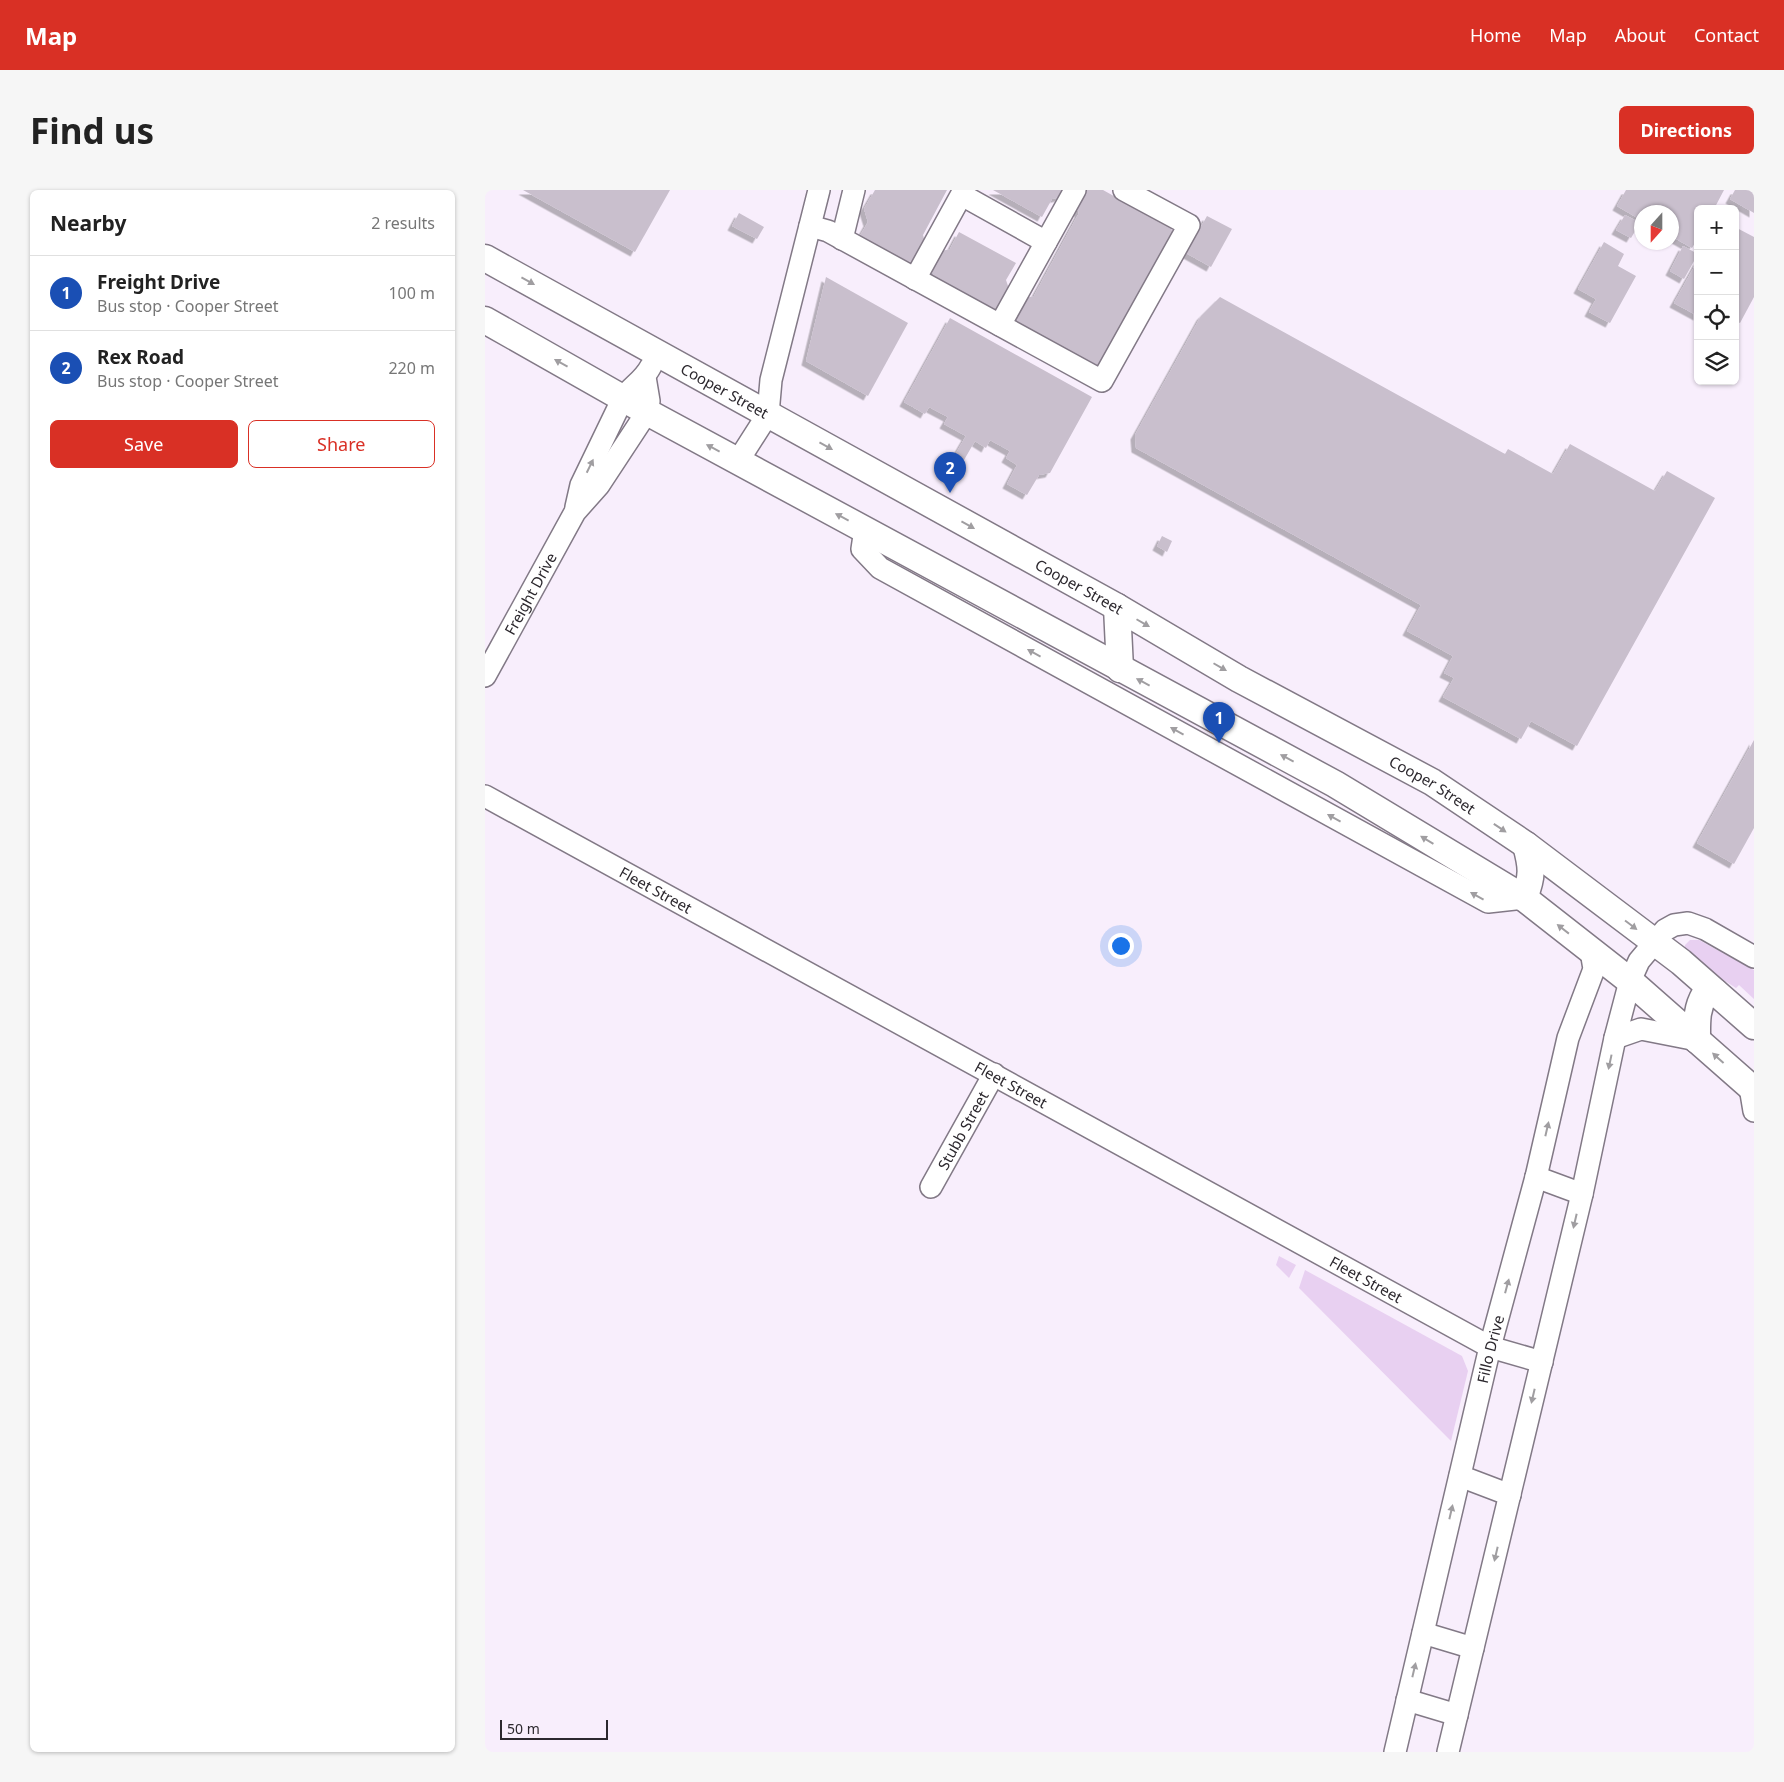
<!DOCTYPE html>
<html lang="en">
<head>
<meta charset="utf-8">
<style>
  body { margin:0; font-family:"Noto Sans",sans-serif; background:#f6f6f6; color:#222 }
  .controls { position:absolute; right:15px; top:15px; display:grid; overflow:hidden; border-radius:8px; box-shadow:0 1px 4px #0004 }
  .controls button { width:45px; height:45px; display:grid; place-items:center; padding:0; border:0; border-bottom:1px solid #e0e0e0; background:#fff; color:#222; font:25px sans-serif }
  .compass { position:absolute; left:1149px; top:15px; width:45px; height:45px; border-radius:50%; background:#fff; box-shadow:0 1px 4px #0004; rotate:201deg }
  .scale { position:absolute; left:15px; bottom:12px; width:108px; box-sizing:border-box; padding-left:5px; border:2px solid #2c282e; border-top:0; font-size:14px; line-height:18px; white-space:nowrap; color:#2c282e; -webkit-text-stroke:4px #f8eefc; paint-order:stroke }
  .you { position:absolute; left:635px; top:755px; width:18px; height:18px; margin:-12px; border:4px solid #fff; border-radius:50%; background:#1a73e8; box-shadow:0 0 0 8px #1a73e833 }
  .badge { display:grid; place-items:center; width:32px; height:32px; border-radius:50%; background:#d93025; color:#fff; font-size:16px; font-weight:700 }
  .pin { position:absolute; translate:-50% -41px; filter:drop-shadow(0 1px 2px #0008) }
  .pin::after { content:''; position:absolute; top:26px; width:18px; height:15px; background:inherit; clip-path:polygon(0 0,100% 0,50% 100%) }
  .list { margin:0; padding:0; list-style:none }
  h2 { display:flex; justify-content:space-between; align-items:center; height:65px; margin:0; padding:0 20px; font-size:21px }
  h2 small { font-size:16px; font-weight:400; color:#767676 }
  .list li { display:grid; grid-template-columns:32px 1fr auto; gap:15px; align-items:center; box-sizing:border-box; height:75px; padding:0 20px; border-top:1px solid #e0e0e0 }
  .list b { display:block; font-size:19px; white-space:nowrap }
  .list p { margin:0; font-size:16px; white-space:nowrap; color:#767676 }
  .list em { font-size:16px; font-style:normal; color:#767676 }
  .actions { display:flex; gap:10px; padding:15px 20px }
  .actions a { flex:1; padding:11px 0; border:1px solid #d93025; border-radius:8px; text-align:center; font-size:18px; color:#d93025 }
  .actions .main { background:#d93025; color:#fff }
  .icon { flex:none; width:28px; height:28px; fill:none; stroke:currentColor; stroke-width:2; stroke-linecap:round; stroke-linejoin:round }
  .map { position:relative; flex:none; width:1269px; height:1562px; overflow:hidden; border-radius:8px }
  header { display:flex; align-items:center; gap:30px; box-sizing:border-box; height:70px; padding:0 25px; background:#d93025; color:#fff }
  header strong { font-size:24px }
  nav { display:flex; gap:28px; margin-inline-start:auto; font-size:18px }
  .intro { display:flex; align-items:center; justify-content:space-between; box-sizing:border-box; height:120px; padding:0 30px }
  h1 { margin:0; font-size:35px }
  .button { padding:12px 22px; border-radius:8px; background:#d93025; color:#fff; font-size:18px; font-weight:700 }
  main { display:flex; gap:30px; padding:0 30px }
  aside { flex:1; background:#fff; border-radius:8px; box-shadow:0 1px 4px #0004 }
  .map>svg:first-child { display:block }
  .green { fill:#e8d0f1 }
  .building { fill:#c9bfcd; filter:url(#shadow) }
  .lines { fill:none; stroke-linecap:round; stroke-linejoin:round }
  .minor-casing { stroke:#827986; stroke-width:24 }
  .major-casing { stroke:#827986; stroke-width:29 }
  .minor { stroke:#fff; stroke-width:21 }
  .major { stroke:#fff; stroke-width:26 }
  .oneway { fill:#a09ea1 }
  .labels { text-anchor:middle; dominant-baseline:central; stroke-width:4; stroke-linejoin:round; paint-order:stroke }
  .street-label { font-size:15px; fill:#2c282e; stroke:#f8eefc }
</style>
</head>
<body>
<header>
<strong>Map</strong>
<nav><a>Home</a><a>Map</a><a>About</a><a>Contact</a></nav>
</header>
<div class="intro"><h1>Find us</h1><a class="button">Directions</a></div>
<main>
<aside>
<h2>Nearby<small>2 results</small></h2>
<ul class="list">
<li><span class="badge" style="background:#1a4fb4">1</span><div><b>Freight Drive</b><p>Bus stop · Cooper Street</p></div><em>100 m</em></li>
<li><span class="badge" style="background:#1a4fb4">2</span><div><b>Rex Road</b><p>Bus stop · Cooper Street</p></div><em>220 m</em></li>
</ul>
<div class="actions"><a class="main">Save</a><a>Share</a></div>
</aside>
<div class="map">
<svg width="1269" height="1562" viewBox="0 0 1269 1562">
  <defs>
    <filter id="shadow"><feDropShadow dx="-4.5" dy="4.5" stdDeviation="0" flood-color="#0004"/></filter>
  </defs>
  <rect width="100%" height="100%" fill="#f8eefc"/>
  <!-- green -->
  <g class="green">
    <path d="M1205,750H1214L1269,780V809L1254,795L1251,798L1215,775L1200,761V755Z"/>
    <path d="M794,1066L811,1075L804,1088L791,1075Z"/>
    <path d="M820,1080L977,1166L983,1181L966,1251L814,1098Z"/>
  </g>
  <!-- building -->
  <g class="building">
    <path d="M38,0H185L150,62Z"/>
    <path d="M390,0H462L438,45L440,52L430,70L422,72L375,46L383,32L379,19Z"/>
    <path d="M508,0H578L575,7L567,9L557,27Z"/>
    <path d="M600,0H618L686,38L689,46L672,76L669,74L638,131L631,143L634,145L618,174L609,177L533,134L531,126L541,108L549,106L594,23L591,16Z"/>
    <path d="M1141,0H1239L1229,19H1213V48L1207,58L1186,46V22H1156V30L1132,16Z"/>
    <path d="M1250,0H1269V23L1245,9Z"/>
    <path d="M254,23L279,37L272,49L247,36Z"/>
    <path d="M1140,25L1155,33L1146,48L1131,40Z"/>
    <path d="M722,26L747,39L726,77L701,63Z"/>
    <path d="M1250,37L1269,47V107L1255,133L1250,131Z"/>
    <path d="M474,42L531,73L521,90L524,99L514,117L506,119L449,88L447,79L457,61L465,59Z"/>
    <path d="M1119,52L1139,64L1133,76L1151,86L1125,133L1104,122L1111,109L1093,99Z"/>
    <path d="M1198,56L1213,64L1199,89L1185,81Z"/>
    <path d="M1213,70V126L1189,113Z"/>
    <path d="M341,87L423,133L383,206L321,171Z"/>
    <path d="M735,107L1020,264L1023,259L1068,284L1085,254L1170,301L1182,281L1230,308L1092,556L1046,531L1036,549L958,507L969,488L959,483L968,466L922,441L936,415L651,258L650,245L716,126Z"/>
    <path d="M465,128L607,207L565,283L554,285L542,305L522,294L532,275L521,268L525,261L505,250L501,258L490,251L479,270L470,265L481,246L459,234L463,227L444,217L440,224L419,212Z"/>
    <path d="M677,346L687,351L682,362L672,356Z"/>
    <path d="M1269,550V638L1249,674L1212,653Z"/>
  </g>
  <g class="lines">
    <defs>
      <g id="minor">
        <path d="M477,5L561,52"/>
        <path d="M325,36L343,41L617,191L704,35L639,0"/>
        <path d="M357,49L369,0"/>
        <path d="M430,89L479,0"/>
        <path d="M515,135L590,0"/>
        <path d="M253,271L283,224L286,190L334,0"/>
        <path d="M91,317L96,295L138,208C147,196 159,190 166,176"/>
        <path d="M380,339L377,359L395,378L1003,712L1039,708"/>
        <path id="s1" d="M0,486L90,322L114,295L162,222L164,211L160,187"/>
        <path id="s2" d="M0,606L1005,1157L1057,1172"/>
        <path d="M1130,848L1156,839L1212,850"/>
        <path d="M1265,897L1269,921"/>
        <path d="M1051,987L1097,1004"/>
        <path id="s3" d="M446,997L509,884"/>
        <path d="M975,1286L1025,1305"/>
        <path d="M938,1443L988,1458"/>
        <path d="M922,1510L972,1525"/>
        <path id="s4" d="M910,1562L1005,1157L1051,987L1083,848L1109,779L1106,761"/>
        <path d="M963,1562L1097,1004L1130,848L1145,791L1154,771L1180,740L1189,735L1203,733L1220,739L1269,767"/>
      </g>
      <g id="major">
        <path id="s5" d="M0,68L632,417L754,489L947,592L1041,655L1196,772L1269,836"/>
        <path d="M0,130L162,222L850,594L1039,708L1145,791L1269,900"/>
        <path d="M632,417L635,479"/>
        <path d="M1039,708C1048,686 1047,677 1041,655"/>
        <path d="M1212,850C1212,832 1211,819 1220,804L1230,802"/>
      </g>
    </defs>
    <!-- minor casing -->
    <use href="#minor" class="minor-casing"/>
    <!-- major casing -->
    <use href="#major" class="major-casing"/>
    <!-- minor -->
    <use href="#minor" class="minor"/>
    <!-- major -->
    <use href="#major" class="major"/>
  </g>
  <!-- one-way arrows -->
  <defs><path id="oneway-solid" d="M-6-.8H1V-3.2L6.5 0L1 3.2V.8H-6Z" transform="scale(1.25)"/></defs>
  <g class="oneway">
    <use href="#oneway-solid" transform="translate(43 91) rotate(29)"/>
    <use href="#oneway-solid" transform="translate(76 173) rotate(-151)"/>
    <use href="#oneway-solid" transform="translate(341 256) rotate(29)"/>
    <use href="#oneway-solid" transform="translate(228 258) rotate(-152)"/>
    <use href="#oneway-solid" transform="translate(105 276) rotate(-64)"/>
    <use href="#oneway-solid" transform="translate(357 327) rotate(-152)"/>
    <use href="#oneway-solid" transform="translate(483 335) rotate(29)"/>
    <use href="#oneway-solid" transform="translate(658 433) rotate(30)"/>
    <use href="#oneway-solid" transform="translate(549 463) rotate(-151)"/>
    <use href="#oneway-solid" transform="translate(735 477) rotate(30)"/>
    <use href="#oneway-solid" transform="translate(658 492) rotate(-152)"/>
    <use href="#oneway-solid" transform="translate(692 541) rotate(-151)"/>
    <use href="#oneway-solid" transform="translate(802 568) rotate(-152)"/>
    <use href="#oneway-solid" transform="translate(849 628) rotate(-151)"/>
    <use href="#oneway-solid" transform="translate(1015 638) rotate(34)"/>
    <use href="#oneway-solid" transform="translate(942 650) rotate(-149)"/>
    <use href="#oneway-solid" transform="translate(992 706) rotate(-151)"/>
    <use href="#oneway-solid" transform="translate(1146 735) rotate(37)"/>
    <use href="#oneway-solid" transform="translate(1078 739) rotate(-142)"/>
    <use href="#oneway-solid" transform="translate(1233 868) rotate(-138)"/>
    <use href="#oneway-solid" transform="translate(1125 872) rotate(102)"/>
    <use href="#oneway-solid" transform="translate(1062 939) rotate(-77)"/>
    <use href="#oneway-solid" transform="translate(1090 1031) rotate(103)"/>
    <use href="#oneway-solid" transform="translate(1022 1096) rotate(-75)"/>
    <use href="#oneway-solid" transform="translate(1048 1206) rotate(103)"/>
    <use href="#oneway-solid" transform="translate(966 1322) rotate(-77)"/>
    <use href="#oneway-solid" transform="translate(1011 1364) rotate(103)"/>
    <use href="#oneway-solid" transform="translate(929 1480) rotate(-77)"/>
  </g>
  <g class="labels">
    <!-- street labels -->
    <g class="street-label">
      <text stroke="none"><textPath href="#s5" startOffset="274">Cooper Street</textPath></text>
      <text stroke="none"><textPath href="#s5" startOffset="679">Cooper Street</textPath></text>
      <text stroke="none"><textPath href="#s1" startOffset="94">Freight Drive</textPath></text>
      <text stroke="none"><textPath href="#s5" startOffset="1084">Cooper Street</textPath></text>
      <text stroke="none"><textPath href="#s2" startOffset="195">Fleet Street</textPath></text>
      <text stroke="none"><textPath href="#s2" startOffset="600">Fleet Street</textPath></text>
      <text stroke="none"><textPath href="#s3" startOffset="65">Stubb Street</textPath></text>
      <text stroke="none"><textPath href="#s2" startOffset="1005">Fleet Street</textPath></text>
      <text stroke="none"><textPath href="#s4" startOffset="414">Fillo Drive</textPath></text>
    </g>
  </g>
</svg>
<div class="controls">
<button>+</button>
<button>−</button>
<button><svg class="icon" aria-label="locate" viewBox="0 0 24 24"><circle cx="12" cy="12" r="6"/><path d="M12 2v4M12 18v4M2 12h4M18 12h4"/></svg></button>
<button><svg class="icon" aria-label="layers" viewBox="0 0 24 24"><path d="M12 4l9 5-9 5-9-5zM3 14l9 5 9-5"/></svg></button>
</div>
<svg class="compass" viewBox="-18 -18 36 36"><path d="M0-13l5 13h-10z" fill="#e53935"/><path d="M0 13l5-13h-10z" fill="#767676"/></svg>
<div class="scale">50 m</div>
<div class="you"></div>
<div class="pin badge" style="left:734px;top:553px;background:#1a4fb4">1</div>
<div class="pin badge" style="left:465px;top:303px;background:#1a4fb4">2</div>
</div>
</main>
</body>
</html>
